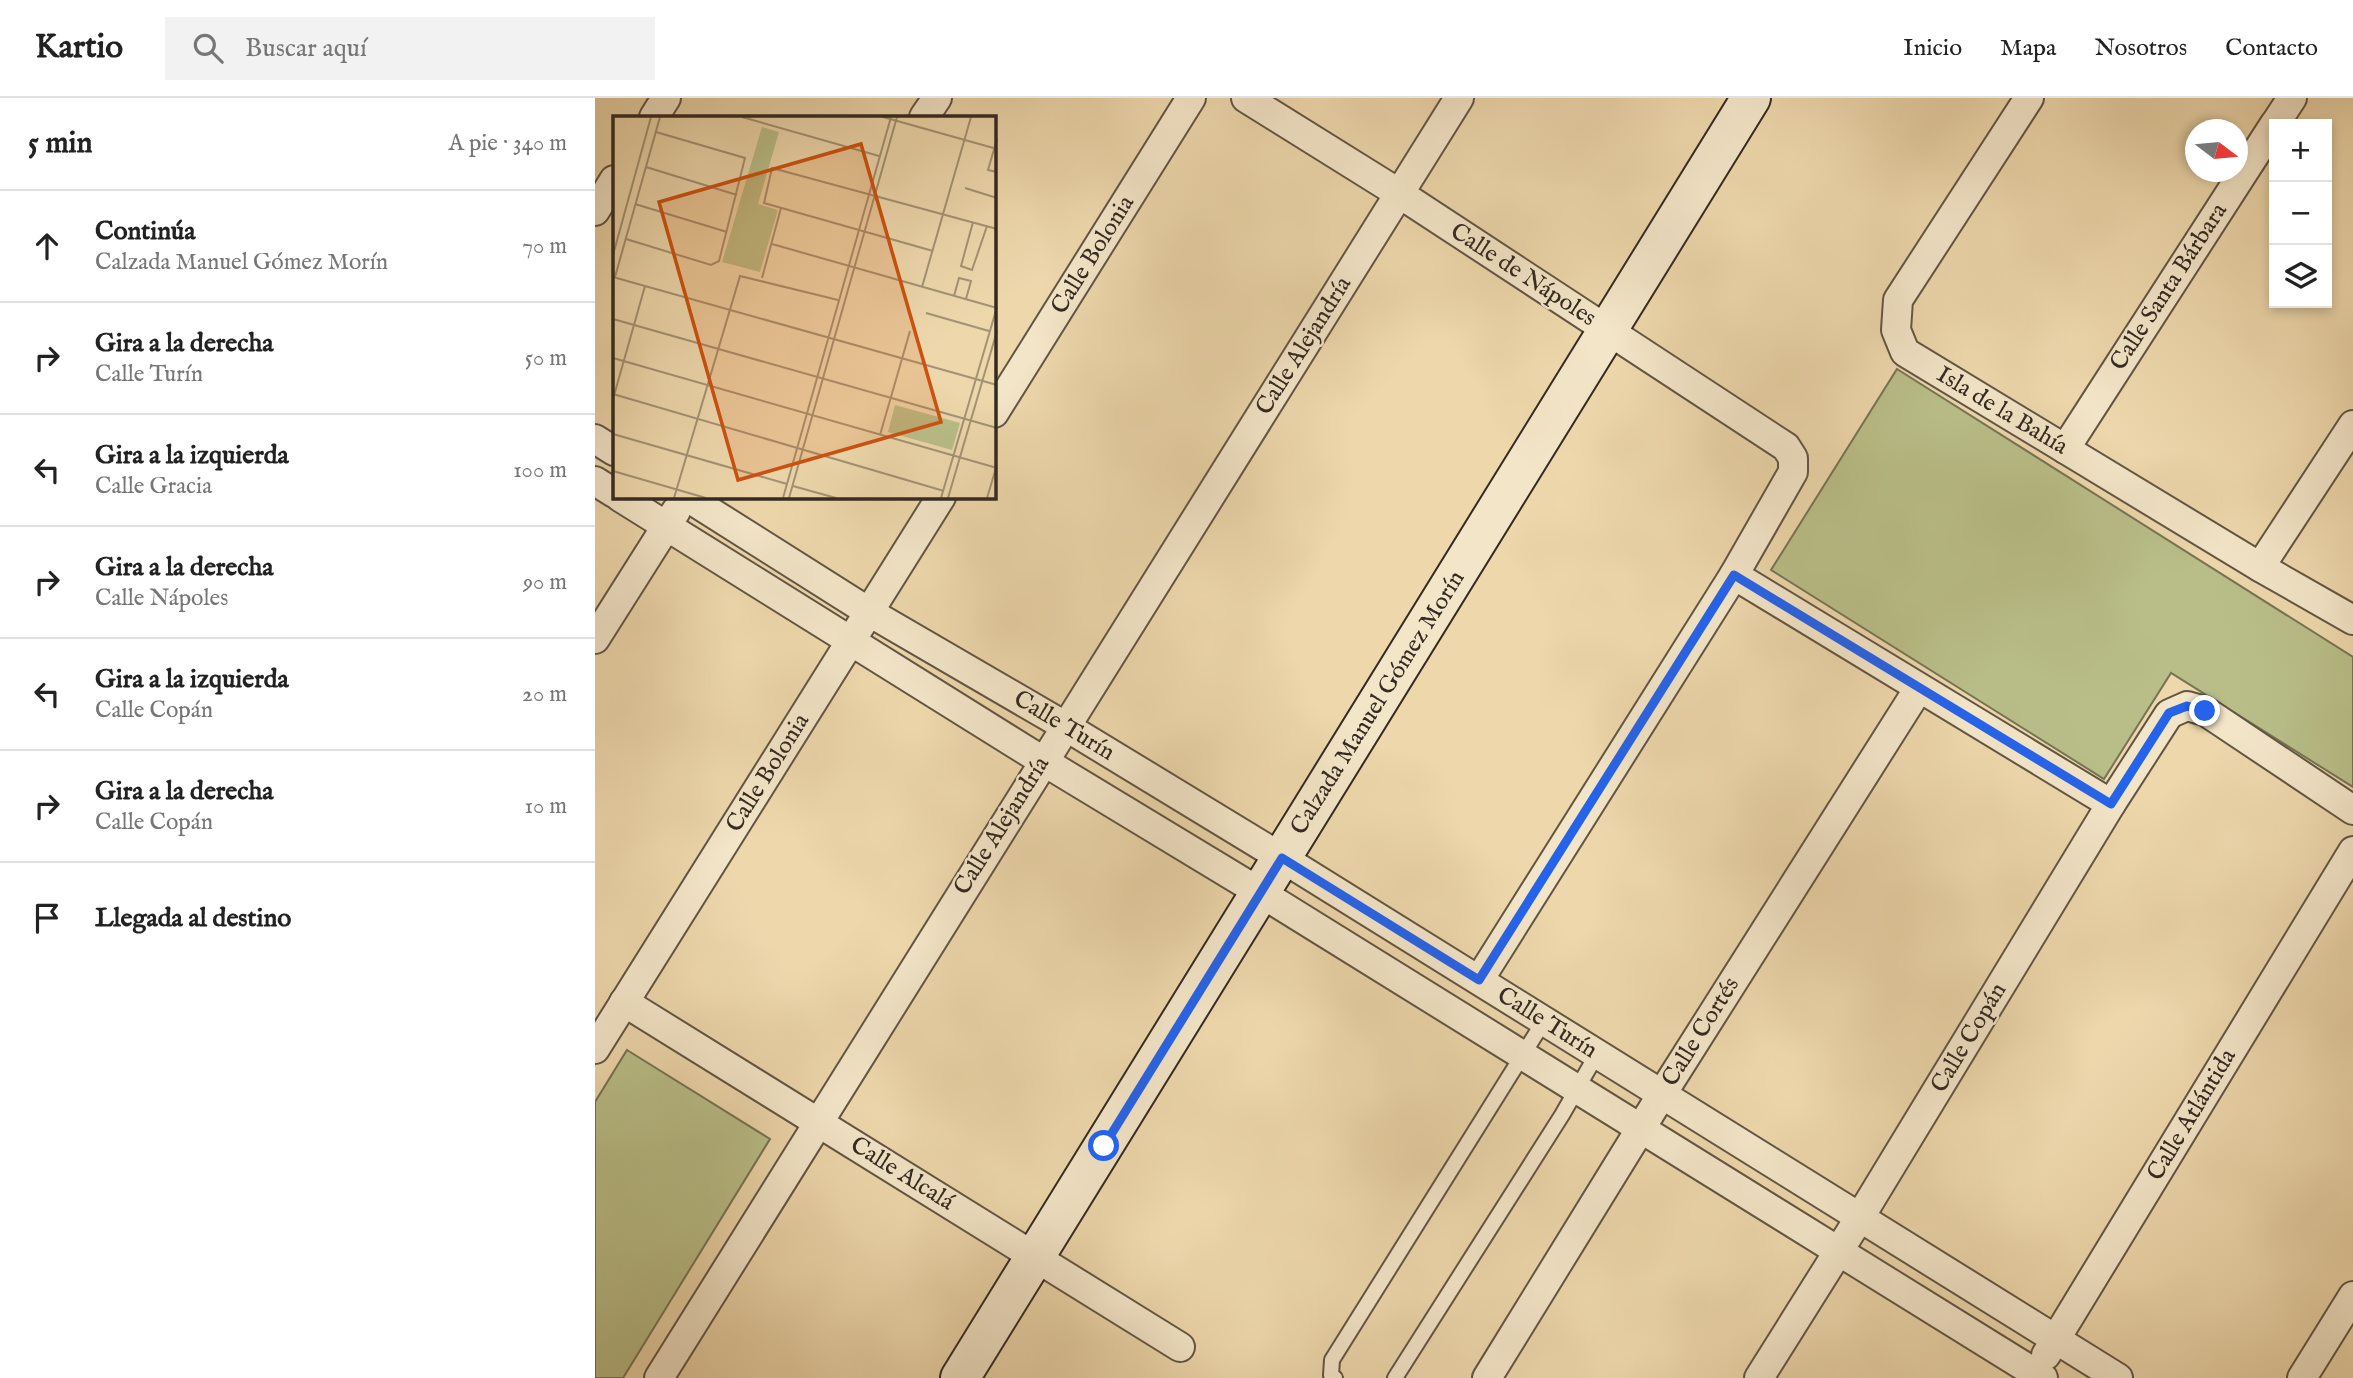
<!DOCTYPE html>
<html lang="es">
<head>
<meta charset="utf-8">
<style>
  body { margin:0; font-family:"IM FELL English",serif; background:#f2f2f2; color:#222 }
  .controls { position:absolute; right:21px; top:21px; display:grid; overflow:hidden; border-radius:0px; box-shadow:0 4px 10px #0003 }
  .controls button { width:63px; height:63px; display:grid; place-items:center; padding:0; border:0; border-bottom:2px solid #e0e0e0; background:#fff; color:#222; font:35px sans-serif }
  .compass { position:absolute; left:1590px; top:21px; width:63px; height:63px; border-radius:50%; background:#fff; box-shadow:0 4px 10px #0003; rotate:106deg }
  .stop { position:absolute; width:21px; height:21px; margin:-16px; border:5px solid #2563eb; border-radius:50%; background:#fff }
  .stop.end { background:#2563eb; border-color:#fff; box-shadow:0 2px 7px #0008 }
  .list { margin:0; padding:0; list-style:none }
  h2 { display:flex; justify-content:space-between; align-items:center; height:91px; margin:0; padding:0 28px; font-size:30px }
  h2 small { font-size:23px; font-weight:400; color:#767676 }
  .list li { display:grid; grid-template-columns:46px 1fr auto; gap:21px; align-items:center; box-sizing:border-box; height:112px; padding:0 28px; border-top:2px solid #e0e0e0 }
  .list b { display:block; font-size:26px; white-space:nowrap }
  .list p { margin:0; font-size:23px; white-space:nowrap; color:#767676 }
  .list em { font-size:23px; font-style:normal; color:#767676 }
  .icon { flex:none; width:38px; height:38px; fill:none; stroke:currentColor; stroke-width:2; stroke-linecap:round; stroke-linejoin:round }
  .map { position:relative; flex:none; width:1758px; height:1280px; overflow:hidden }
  header { display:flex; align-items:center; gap:42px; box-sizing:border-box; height:98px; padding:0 35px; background:#fff; border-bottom:2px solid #e0e0e0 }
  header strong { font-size:33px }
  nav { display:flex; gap:38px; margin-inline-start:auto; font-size:24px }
  .search { width:490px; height:63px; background:#f2f2f2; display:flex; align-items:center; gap:18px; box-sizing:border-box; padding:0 24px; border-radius:0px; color:#767676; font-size:26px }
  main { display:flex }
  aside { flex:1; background:#fff }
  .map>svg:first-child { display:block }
  .green { fill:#b9be88; stroke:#767454; stroke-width:2 }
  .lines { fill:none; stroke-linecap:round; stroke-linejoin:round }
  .lane-casing { stroke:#625544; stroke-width:18 }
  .street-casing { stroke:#625544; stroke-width:32 }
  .secondary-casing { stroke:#342a21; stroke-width:42 }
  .lane { stroke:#f3e5c8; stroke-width:14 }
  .street { stroke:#f3e5c8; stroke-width:28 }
  .secondary { stroke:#f3e5c8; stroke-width:38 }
  .route { stroke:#2563eb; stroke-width:9 }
  .labels { text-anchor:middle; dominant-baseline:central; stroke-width:5; stroke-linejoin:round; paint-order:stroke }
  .street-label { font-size:24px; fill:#342a21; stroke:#f3e5c8 }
  .inset-road { fill:none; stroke:#a39274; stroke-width:2 }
  .view { fill:#cd520f; fill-opacity:0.15; stroke:#cd520f; stroke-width:3.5 }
  .inset-edge { fill:none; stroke:#342a21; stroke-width:3.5 }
</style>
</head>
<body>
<header>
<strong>Kartio</strong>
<div class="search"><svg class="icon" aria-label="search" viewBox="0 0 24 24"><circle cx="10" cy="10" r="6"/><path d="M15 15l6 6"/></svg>Buscar aquí</div>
<nav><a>Inicio</a><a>Mapa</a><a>Nosotros</a><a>Contacto</a></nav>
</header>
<main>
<aside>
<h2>5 min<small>A pie · 340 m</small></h2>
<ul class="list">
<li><svg class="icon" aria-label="ahead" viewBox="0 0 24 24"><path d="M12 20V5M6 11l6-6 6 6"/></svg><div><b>Continúa</b><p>Calzada Manuel Gómez Morín</p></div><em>70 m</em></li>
<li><svg class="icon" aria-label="right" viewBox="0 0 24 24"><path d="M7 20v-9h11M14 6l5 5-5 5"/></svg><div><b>Gira a la derecha</b><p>Calle Turín</p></div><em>50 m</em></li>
<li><svg class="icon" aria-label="left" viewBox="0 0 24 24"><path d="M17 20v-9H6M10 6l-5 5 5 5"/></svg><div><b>Gira a la izquierda</b><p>Calle Gracia</p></div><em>100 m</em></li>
<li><svg class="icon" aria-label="right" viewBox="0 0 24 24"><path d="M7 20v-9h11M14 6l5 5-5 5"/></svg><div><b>Gira a la derecha</b><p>Calle Nápoles</p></div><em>90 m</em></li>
<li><svg class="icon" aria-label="left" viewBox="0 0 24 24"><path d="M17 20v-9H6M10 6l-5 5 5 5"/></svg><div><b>Gira a la izquierda</b><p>Calle Copán</p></div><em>20 m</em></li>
<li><svg class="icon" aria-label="right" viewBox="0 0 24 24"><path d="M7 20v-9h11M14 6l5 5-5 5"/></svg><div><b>Gira a la derecha</b><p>Calle Copán</p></div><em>10 m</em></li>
<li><svg class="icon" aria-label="arrive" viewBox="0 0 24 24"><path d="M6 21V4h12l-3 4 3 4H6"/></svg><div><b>Llegada al destino</b></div></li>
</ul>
</aside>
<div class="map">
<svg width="1758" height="1280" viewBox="0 0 1758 1280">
  <rect width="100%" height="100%" fill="#edd7ab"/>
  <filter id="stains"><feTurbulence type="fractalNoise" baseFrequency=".00286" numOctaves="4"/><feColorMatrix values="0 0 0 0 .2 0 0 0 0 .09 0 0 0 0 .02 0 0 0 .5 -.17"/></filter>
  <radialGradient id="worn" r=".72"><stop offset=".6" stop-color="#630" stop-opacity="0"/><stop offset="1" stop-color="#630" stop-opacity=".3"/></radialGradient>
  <!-- green -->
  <g class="green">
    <path d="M1302,271L1758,559V689L1576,575L1509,681L1176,472Z"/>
    <path d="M32,952L175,1041L28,1280H0V1004Z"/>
  </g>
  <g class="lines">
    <defs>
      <g id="lane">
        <path d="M740,1280L736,1277L737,1262L949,923"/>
        <path d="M800,1280L967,1017L1002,956"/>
      </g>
      <g id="street">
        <path d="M651,0L805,96L1191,349L1198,360V374L1139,477L884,882"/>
        <path d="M1434,0L1303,202L1301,232L1310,254L1665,469L1758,522"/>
        <path d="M59,19L71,0"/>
        <path d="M329,19L342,0"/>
        <path d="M1680,26L1697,0"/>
        <path d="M0,113L19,82"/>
        <path d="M399,315L596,0"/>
        <path d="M0,341L19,353"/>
        <path d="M1470,351L1679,27"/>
        <path d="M0,383L19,395"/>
        <path d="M25,399L448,663L666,795L1448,1280"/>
        <path d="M92,399L274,514L470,628L687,760L1523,1280"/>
        <path d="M1665,469L1758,327"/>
        <path d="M1139,477L1516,706"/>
        <path d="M0,541L81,413"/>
        <path d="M29,904L585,1249"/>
        <path d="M0,951L346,399"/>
        <path d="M1451,1257L1758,753"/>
        <path d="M64,1280L864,0"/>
        <path d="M892,1280L1067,996L1324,590"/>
        <path d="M1164,1280L1265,1119L1516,706L1574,616L1592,608L1610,613L1758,712"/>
        <path d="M1707,1280L1758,1198"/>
      </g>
      <path id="secondary" d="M365,1280L1156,0"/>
    </defs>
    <!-- lane casing -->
    <use href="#lane" class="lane-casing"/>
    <!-- street casing -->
    <use href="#street" class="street-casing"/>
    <!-- secondary casing -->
    <use href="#secondary" class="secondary-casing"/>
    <!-- lane -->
    <use href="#lane" class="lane"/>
    <!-- street -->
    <use href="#street" class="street"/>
    <!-- secondary -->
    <use href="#secondary" class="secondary"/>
  </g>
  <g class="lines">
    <!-- route -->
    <path class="route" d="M509,1048L687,760L884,882L1139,477L1516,706L1574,615L1592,608L1610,613"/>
  </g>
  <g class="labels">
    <!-- street labels -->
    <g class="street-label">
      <text transform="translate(498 157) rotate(-58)">Calle Bolonia</text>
      <text transform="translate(928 177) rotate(33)">Calle de Nápoles</text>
      <text transform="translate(1574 189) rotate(-57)">Calle Santa Bárbara</text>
      <text transform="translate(709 248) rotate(-58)">Calle Alejandría</text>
      <text transform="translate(1407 313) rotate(31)">Isla de la Bahía</text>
      <text transform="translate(783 605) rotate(-58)">Calzada Manuel Gómez Morín</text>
      <text transform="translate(469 628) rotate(31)">Calle Turín</text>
      <text transform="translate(173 675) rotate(-58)">Calle Bolonia</text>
      <text transform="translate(407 728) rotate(-58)">Calle Alejandría</text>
      <text transform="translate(952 925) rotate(32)">Calle Turín</text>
      <text transform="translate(1106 934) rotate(-58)">Calle Cortés</text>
      <text transform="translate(1374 940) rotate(-59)">Calle Copán</text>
      <text transform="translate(1597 1017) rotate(-59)">Calle Atlántida</text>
      <text transform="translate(307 1076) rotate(32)">Calle Alcalá</text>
    </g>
  </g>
  <!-- overview -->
  <g transform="translate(18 18)">
    <rect width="383" height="383" fill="#edd7ab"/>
    <path d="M149,11L166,16L145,88L165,94L147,156L109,146ZM282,289L347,307L339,334L275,316Z" fill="#b9be88"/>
    <path class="inset-road" d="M129,1L266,40M270,1L384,33M384,23L375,54L384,56M33,51L124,79M352,72L384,82M22,88L114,116M360,106L348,150L359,154L374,110M13,123L98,149L106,145L132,42L43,16M159,128L384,192M320,135L151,87L159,52L384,113M0,139L38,1M0,161L384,269M2,161L47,1M149,162L168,92M309,171L358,1M341,180L346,162L358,165L353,183M313,197L376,215M0,203L384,312M0,242L384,352M0,278L331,375M0,283L32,170M0,318L174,368M267,319L297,215M0,355L93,382M180,370L223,382M61,382L127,160L225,184M170,382L278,1M176,382L284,1M328,382L384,191M335,382L384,215M374,382L383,352"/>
    <path class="view" d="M248,28L328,306L125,364L46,86Z"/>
    <rect width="383" height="383" class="inset-edge"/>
  </g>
  <rect width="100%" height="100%" filter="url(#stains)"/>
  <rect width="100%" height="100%" fill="url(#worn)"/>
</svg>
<div class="controls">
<button>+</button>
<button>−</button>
<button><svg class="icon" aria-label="layers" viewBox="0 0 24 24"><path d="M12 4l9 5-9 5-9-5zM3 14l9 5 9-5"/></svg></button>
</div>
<svg class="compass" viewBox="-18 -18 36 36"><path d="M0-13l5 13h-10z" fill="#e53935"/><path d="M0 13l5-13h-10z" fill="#767676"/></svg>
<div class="stop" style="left:509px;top:1048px"></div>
<div class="stop end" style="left:1610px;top:613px"></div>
</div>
</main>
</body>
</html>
